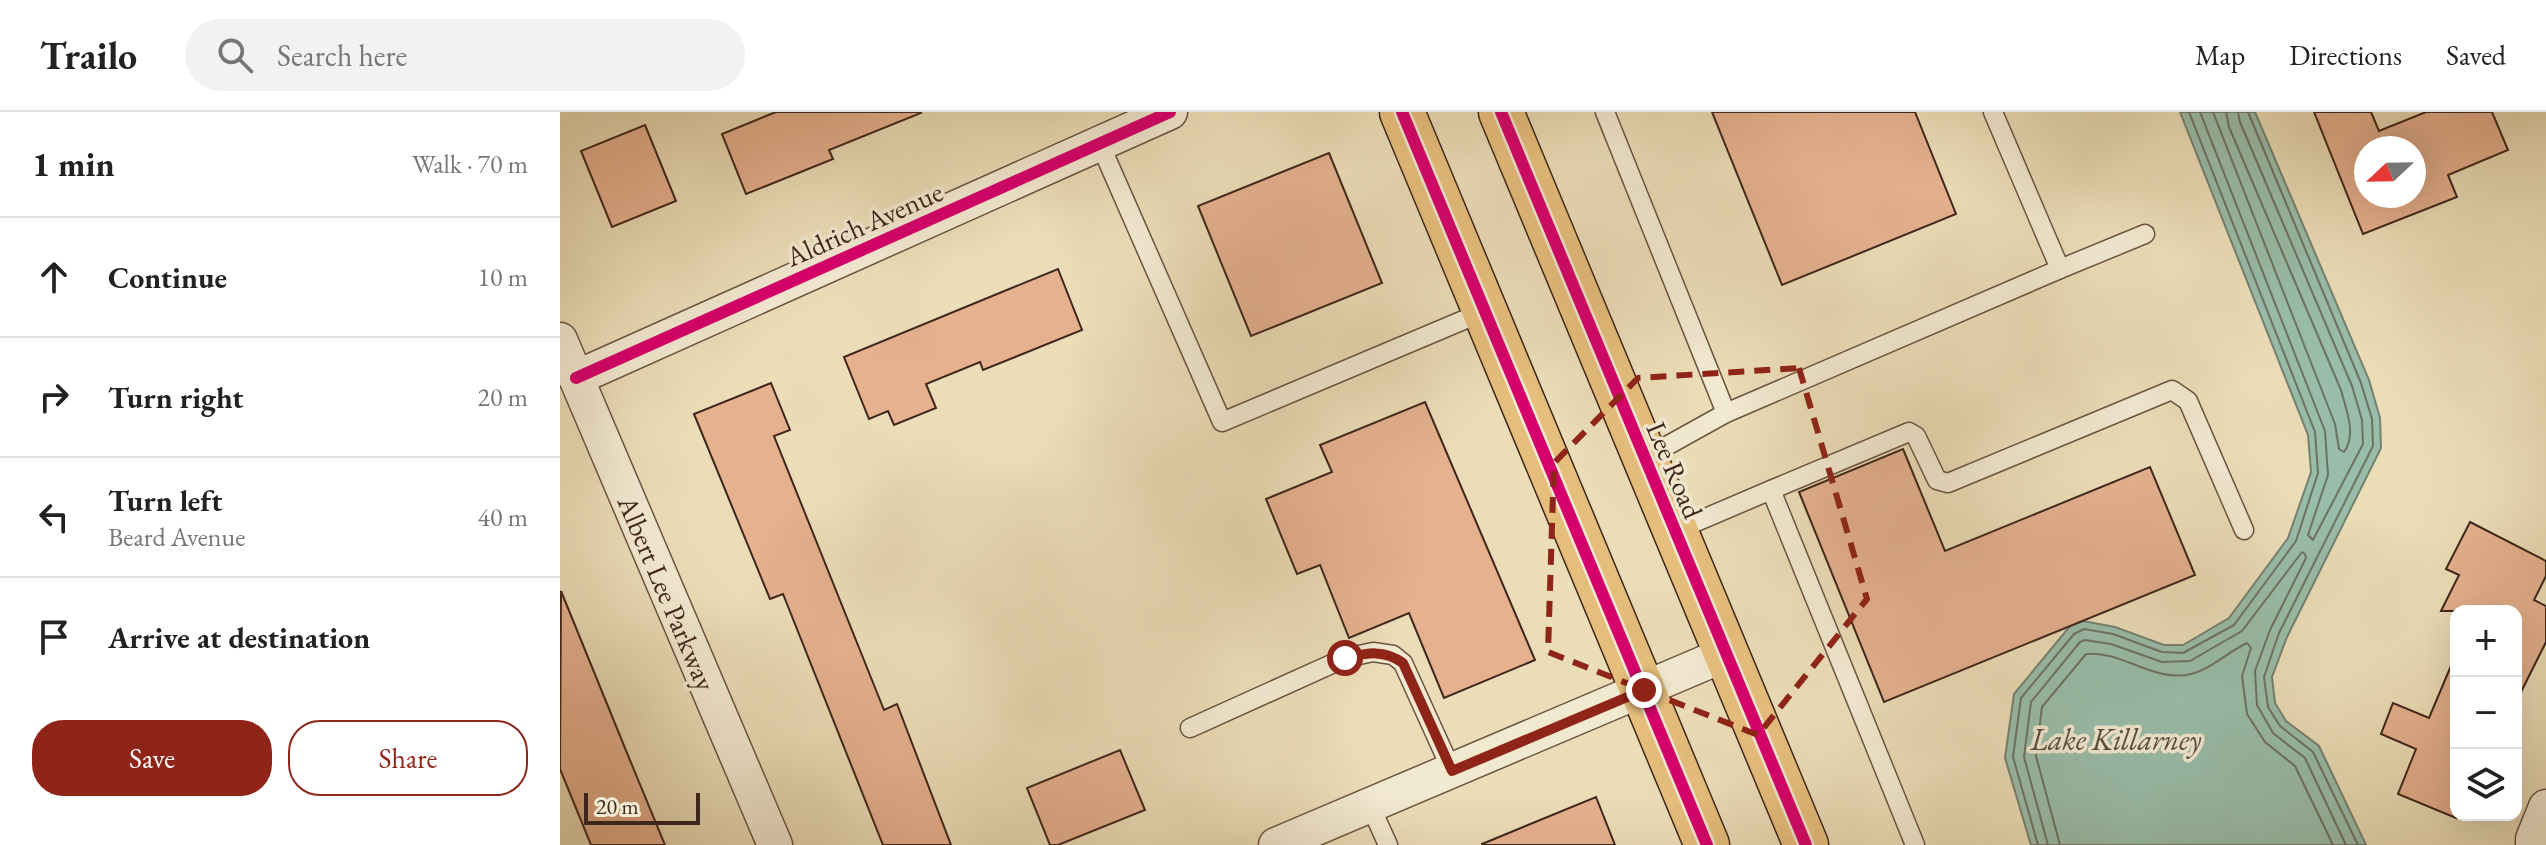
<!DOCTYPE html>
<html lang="en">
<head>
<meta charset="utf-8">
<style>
  body { margin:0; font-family:"EB Garamond",serif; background:#f2f2f2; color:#222 }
  .controls { position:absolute; right:24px; bottom:24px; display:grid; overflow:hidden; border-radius:16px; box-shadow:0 8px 32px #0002 }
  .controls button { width:72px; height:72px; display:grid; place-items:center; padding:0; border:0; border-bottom:2px solid #e0e0e0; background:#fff; color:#222; font:40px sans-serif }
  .compass { position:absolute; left:1794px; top:24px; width:72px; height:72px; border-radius:50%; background:#fff; box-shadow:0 8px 32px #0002; rotate:248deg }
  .scale { position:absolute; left:24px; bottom:20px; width:116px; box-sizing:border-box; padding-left:8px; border:4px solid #3f261b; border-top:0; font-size:22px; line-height:28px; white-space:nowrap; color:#3f261b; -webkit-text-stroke:6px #f2e9d1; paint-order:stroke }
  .stop { position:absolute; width:24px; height:24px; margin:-18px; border:6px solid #8f2418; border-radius:50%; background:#fff }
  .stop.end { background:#8f2418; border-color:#fff; box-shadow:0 2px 8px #0008 }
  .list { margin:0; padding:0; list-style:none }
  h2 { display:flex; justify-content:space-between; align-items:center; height:104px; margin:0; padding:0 32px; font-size:34px }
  h2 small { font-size:26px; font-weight:400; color:#767676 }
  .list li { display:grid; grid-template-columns:52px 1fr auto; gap:24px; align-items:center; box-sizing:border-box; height:120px; padding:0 32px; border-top:2px solid #e0e0e0 }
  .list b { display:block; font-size:30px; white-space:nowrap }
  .list p { margin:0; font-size:26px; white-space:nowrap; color:#767676 }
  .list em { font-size:26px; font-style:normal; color:#767676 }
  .actions { display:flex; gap:16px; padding:24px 32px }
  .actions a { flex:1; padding:18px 0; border:2px solid #8f2418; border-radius:32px; text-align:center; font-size:28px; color:#8f2418 }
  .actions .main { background:#8f2418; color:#fff }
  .icon { flex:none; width:44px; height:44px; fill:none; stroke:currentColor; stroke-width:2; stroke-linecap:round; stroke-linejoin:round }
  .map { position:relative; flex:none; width:1986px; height:733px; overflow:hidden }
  header { display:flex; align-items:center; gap:48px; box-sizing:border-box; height:112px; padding:0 40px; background:#fff; border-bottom:2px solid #e0e0e0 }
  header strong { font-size:38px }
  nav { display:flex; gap:44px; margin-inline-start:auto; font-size:28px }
  .search { width:560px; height:72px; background:#f2f2f2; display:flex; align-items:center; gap:20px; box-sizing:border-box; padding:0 28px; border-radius:44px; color:#767676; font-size:30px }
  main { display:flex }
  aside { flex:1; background:#fff }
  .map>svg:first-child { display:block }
  .water { fill:#99bdaa; stroke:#758171; stroke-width:2 }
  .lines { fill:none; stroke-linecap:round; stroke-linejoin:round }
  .shore { stroke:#6c7262; stroke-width:2 }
  .building { fill:#e5b18f; stroke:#3f261b; stroke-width:2; fill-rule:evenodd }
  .service-casing { stroke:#6a5442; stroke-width:21 }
  .minor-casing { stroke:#6a5442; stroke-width:37 }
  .primary-casing { stroke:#3f261b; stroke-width:47 }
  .service { stroke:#f2e9d1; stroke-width:18 }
  .minor { stroke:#f2e9d1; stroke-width:34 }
  .primary { stroke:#e6be7c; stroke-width:44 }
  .cycleway-casing { stroke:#f2e9d1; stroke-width:17 }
  .cycleway { stroke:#d6006c; stroke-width:12 }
  .route { stroke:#8f2418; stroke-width:10 }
  .marked { fill:none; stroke:#8f2418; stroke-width:6; stroke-dasharray:16 10; stroke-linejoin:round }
  .labels { text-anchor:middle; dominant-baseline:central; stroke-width:7; stroke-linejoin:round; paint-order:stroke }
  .street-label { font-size:28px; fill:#3f261b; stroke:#f2e9d1 }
  .water-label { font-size:30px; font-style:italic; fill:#564c3f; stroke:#f2e9d1 }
</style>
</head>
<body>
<header>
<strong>Trailo</strong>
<div class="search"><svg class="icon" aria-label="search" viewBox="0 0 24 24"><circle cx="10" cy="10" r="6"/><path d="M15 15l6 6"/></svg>Search here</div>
<nav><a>Map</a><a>Directions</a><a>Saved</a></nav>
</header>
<main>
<aside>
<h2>1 min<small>Walk · 70 m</small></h2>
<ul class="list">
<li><svg class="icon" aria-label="ahead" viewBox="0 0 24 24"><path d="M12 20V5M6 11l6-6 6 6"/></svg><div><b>Continue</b></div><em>10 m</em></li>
<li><svg class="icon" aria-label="right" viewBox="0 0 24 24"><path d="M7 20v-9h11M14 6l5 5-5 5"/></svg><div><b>Turn right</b></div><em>20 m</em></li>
<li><svg class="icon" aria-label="left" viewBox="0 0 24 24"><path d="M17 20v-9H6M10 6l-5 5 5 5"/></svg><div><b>Turn left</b><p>Beard Avenue</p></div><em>40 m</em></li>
<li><svg class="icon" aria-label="arrive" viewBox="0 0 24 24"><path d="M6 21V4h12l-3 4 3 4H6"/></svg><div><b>Arrive at destination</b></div></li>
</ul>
<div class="actions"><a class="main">Save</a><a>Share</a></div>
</aside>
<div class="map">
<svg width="1986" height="733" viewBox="0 0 1986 733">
  <rect width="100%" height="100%" fill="#ebddb8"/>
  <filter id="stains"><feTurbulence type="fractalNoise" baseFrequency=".0025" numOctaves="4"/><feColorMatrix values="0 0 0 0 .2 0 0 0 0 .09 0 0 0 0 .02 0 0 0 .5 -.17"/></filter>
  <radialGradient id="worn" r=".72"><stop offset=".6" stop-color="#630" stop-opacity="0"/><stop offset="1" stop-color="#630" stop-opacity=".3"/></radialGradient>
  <!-- water -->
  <path class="water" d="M1620,0H1695L1809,268L1820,306L1821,336L1727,525L1712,565L1715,591L1726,609L1759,634L1806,733H1471L1445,646L1454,582L1510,514L1523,509L1555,515L1604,533H1623L1669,506L1728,426L1751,360L1748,323Z"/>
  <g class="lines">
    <!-- shore -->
    <g class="shore">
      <path d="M1640,0L1765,319L1768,363L1748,423L1753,428L1803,332L1802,308L1792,274L1680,10L1678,0"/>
      <path d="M1653,0L1775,312L1779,337L1784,340C1797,322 1786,298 1781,278L1669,15L1666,0"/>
      <path d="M1688,0L1801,271L1812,307L1813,334L1719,521L1704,565L1708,595L1720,614L1753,640L1798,733"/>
      <path d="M1478,733L1453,645L1461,586L1514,522L1524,517L1553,522L1602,540L1623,541L1674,513L1736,429L1758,361L1755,320L1629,0"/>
      <path d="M1488,733L1464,645L1471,590L1520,530L1525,528L1551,532L1602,550L1630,549L1682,519L1742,440L1745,442L1746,446L1710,518L1695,559L1697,593L1713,621L1745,646L1786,733"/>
      <path d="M1500,733L1476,644L1482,595L1526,542C1562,538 1593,571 1631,562C1651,557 1668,540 1687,531L1691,536L1682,564L1687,602L1705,630L1735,654L1773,733"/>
    </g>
  </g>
  <!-- building -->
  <g class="building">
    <path d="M216,0H360L361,1L269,38L273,47L186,82L162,22Z"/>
    <path d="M1152,0H1355L1396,102L1222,173Z"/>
    <path d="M1754,0H1811L1819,19L1866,0H1932L1948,38L1888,63L1897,85L1803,122ZM1806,36H1854V84H1806Z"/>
    <path d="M85,13L116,89L52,115L21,39Z"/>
    <path d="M769,41L822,171L691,224L638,94Z"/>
    <path d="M498,157L522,218L423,258L420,250L366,272L376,296L334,313L328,299L309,307L284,245Z"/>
    <path d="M211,271L230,318L214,324L324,598L337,592L391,733H323L223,482L210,487L134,302Z"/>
    <path d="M865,290L975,548L884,586L849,501L789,526L760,453L737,462L706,387L772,360L760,333Z"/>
    <path d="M1343,337L1385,439L1590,355L1635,463L1324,590L1239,380Z"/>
    <path d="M1910,410L1986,449V464L1974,488L1986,494V530L1956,590V499H1881L1899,463L1886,457Z"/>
    <path d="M1,479L67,641L105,733H31L0,657Z"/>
    <path d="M1896,542V706L1838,682L1856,637L1821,622L1833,591L1869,606Z"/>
    <path d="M560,638L585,698L498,733H490L467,676Z"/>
    <path d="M1036,685L1055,733H922V732Z"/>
  </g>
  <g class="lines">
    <defs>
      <g id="service">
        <path d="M1045,0L1166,301"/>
        <path d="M540,32L662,310L925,199"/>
        <path d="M1500,157L1585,122"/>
        <path d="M1085,346L1166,301L1500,157L1433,0"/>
        <path d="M1211,378L1349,320L1356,324L1377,368L1388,371L1612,278L1628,289L1684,418"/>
        <path d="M1115,419L1211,378L1355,733"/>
        <path d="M630,616L785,546L813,540L833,543L843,551L892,659"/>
        <path d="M810,693L828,733"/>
      </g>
      <g id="minor">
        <path d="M0,228L215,733"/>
        <path d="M16,266L610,0"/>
        <path d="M716,733L1166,542"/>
        <path d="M1973,733V727L1986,695"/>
      </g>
      <g id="primary">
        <path d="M842,0L1147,733"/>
        <path d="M941,0L1246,733"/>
      </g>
    </defs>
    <!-- service casing -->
    <use href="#service" class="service-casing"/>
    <!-- minor casing -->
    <use href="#minor" class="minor-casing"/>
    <!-- primary casing -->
    <use href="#primary" class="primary-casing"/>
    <!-- service -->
    <use href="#service" class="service"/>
    <!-- minor -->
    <use href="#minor" class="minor"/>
    <!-- primary -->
    <use href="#primary" class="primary"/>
    <defs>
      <g id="cycleway">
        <path d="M842,0L1147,733"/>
        <path d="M941,0L1246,733"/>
        <path d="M16,266L610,0"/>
      </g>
    </defs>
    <!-- cycleway casing -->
    <use href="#cycleway" class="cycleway-casing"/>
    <!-- cycleway -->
    <use href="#cycleway" class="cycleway"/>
  </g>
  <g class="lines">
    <!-- route -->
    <path class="route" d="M785,546C807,541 824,537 843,551L892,659L1084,578"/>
  </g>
  <!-- marked area -->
  <path class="marked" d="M1239,256L1307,487L1198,623L988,540L994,351L1078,266Z"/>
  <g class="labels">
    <!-- street labels -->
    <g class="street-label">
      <text transform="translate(304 112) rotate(-24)">Aldrich Avenue</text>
      <text transform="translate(1115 358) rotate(67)">Lee Road</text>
      <text transform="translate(107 481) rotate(67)">Albert Lee Parkway</text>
    </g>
    <!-- water labels -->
    <g class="water-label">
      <text x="1556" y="627">Lake Killarney</text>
    </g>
  </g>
  <rect width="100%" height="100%" filter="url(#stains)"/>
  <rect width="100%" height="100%" fill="url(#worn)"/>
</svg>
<div class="controls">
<button>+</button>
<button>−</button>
<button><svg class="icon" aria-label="layers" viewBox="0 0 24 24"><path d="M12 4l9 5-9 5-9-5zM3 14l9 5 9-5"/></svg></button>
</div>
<svg class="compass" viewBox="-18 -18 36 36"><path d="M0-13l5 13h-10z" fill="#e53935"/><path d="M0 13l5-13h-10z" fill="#767676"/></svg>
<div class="scale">20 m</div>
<div class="stop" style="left:785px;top:546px"></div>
<div class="stop end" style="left:1084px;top:578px"></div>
</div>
</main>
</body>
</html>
